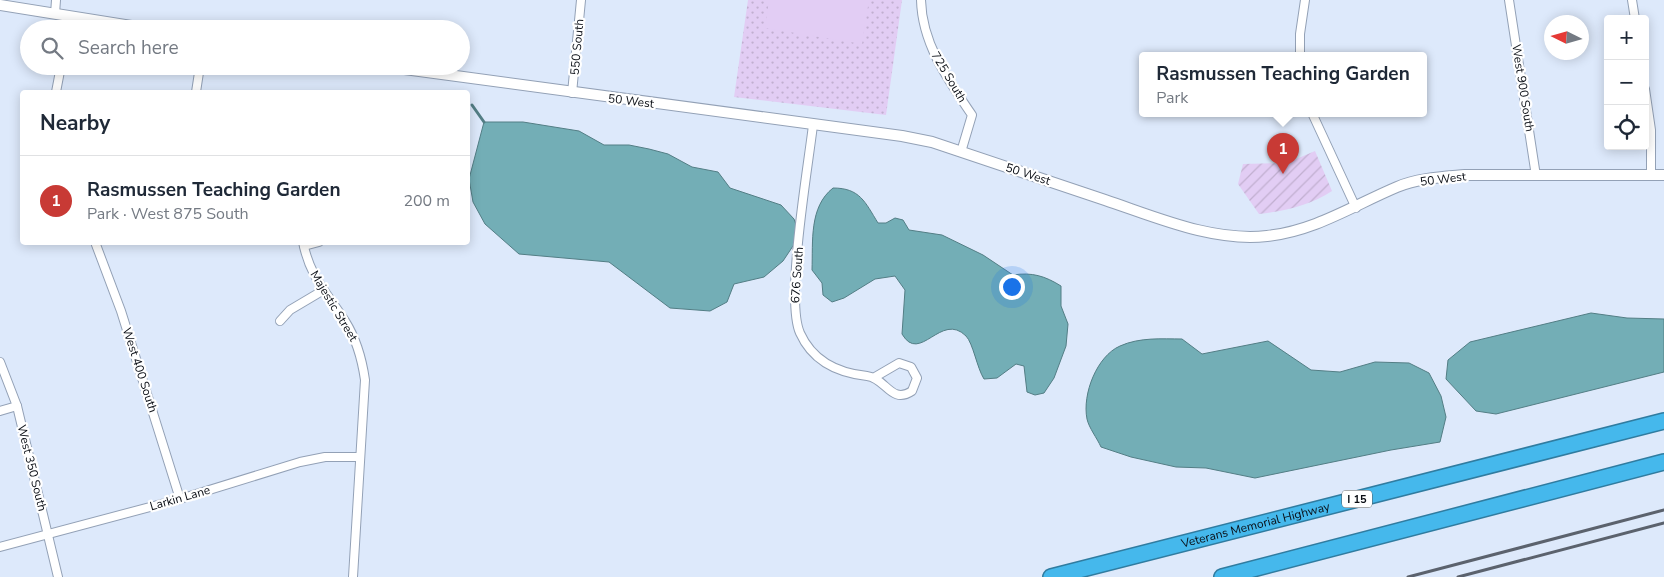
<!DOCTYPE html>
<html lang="en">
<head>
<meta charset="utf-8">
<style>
  body { margin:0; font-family:"Nunito Sans",sans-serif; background:#f6f6f7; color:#1f2937 }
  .controls { position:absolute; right:15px; top:15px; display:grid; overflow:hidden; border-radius:5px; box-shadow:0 2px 12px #0003 }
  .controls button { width:45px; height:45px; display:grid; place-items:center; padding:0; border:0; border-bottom:1px solid #e0e1e3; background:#fff; color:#1f2937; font:25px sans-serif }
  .compass { position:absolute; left:1544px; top:15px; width:45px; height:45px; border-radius:50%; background:#fff; box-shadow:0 2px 12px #0003; rotate:275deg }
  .you { position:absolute; left:1011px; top:286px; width:18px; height:18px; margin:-12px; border:4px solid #fff; border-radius:50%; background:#1a73e8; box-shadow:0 0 0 8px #1a73e833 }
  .badge { display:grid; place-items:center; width:32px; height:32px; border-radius:50%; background:#c83a35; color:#fff; font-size:16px; font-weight:700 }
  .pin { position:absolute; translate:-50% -41px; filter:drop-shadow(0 1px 2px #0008) }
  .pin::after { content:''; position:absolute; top:26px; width:18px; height:15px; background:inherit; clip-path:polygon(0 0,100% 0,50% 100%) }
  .popup { position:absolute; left:1139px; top:52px; width:288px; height:65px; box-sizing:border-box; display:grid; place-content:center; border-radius:5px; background:#fff; filter:drop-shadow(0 1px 4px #0005); font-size:16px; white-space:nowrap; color:#747a83 }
  .popup b { font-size:19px; color:#1f2937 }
  .popup::after { content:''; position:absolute; left:50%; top:100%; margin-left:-10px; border:10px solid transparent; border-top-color:#fff }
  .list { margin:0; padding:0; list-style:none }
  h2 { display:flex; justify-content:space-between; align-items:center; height:65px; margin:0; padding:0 20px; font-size:21px }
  h2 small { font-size:16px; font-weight:400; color:#747a83 }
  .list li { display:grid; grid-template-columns:32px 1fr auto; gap:15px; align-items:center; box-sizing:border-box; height:90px; padding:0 20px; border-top:1px solid #e0e1e3 }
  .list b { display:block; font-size:19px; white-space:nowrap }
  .list p { margin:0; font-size:16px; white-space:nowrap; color:#747a83 }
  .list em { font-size:16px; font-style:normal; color:#747a83 }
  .icon { flex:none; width:28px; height:28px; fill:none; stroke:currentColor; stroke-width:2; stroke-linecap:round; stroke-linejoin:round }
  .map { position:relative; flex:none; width:1664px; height:577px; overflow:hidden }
  .search { position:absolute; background:#fff; box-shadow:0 2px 12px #0003; left:20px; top:20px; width:450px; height:55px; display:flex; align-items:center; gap:12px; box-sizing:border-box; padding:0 18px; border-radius:28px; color:#747a83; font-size:19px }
  .panel { position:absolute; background:#fff; box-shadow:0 2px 12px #0003; left:20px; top:90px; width:450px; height:155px; border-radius:5px }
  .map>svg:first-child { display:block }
  .park { fill:url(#park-dots) }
  .garden { fill:url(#garden-furrows) }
  .pitch { fill:#e2cdf4 }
  .water { fill:#73aeb6; stroke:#537e85 }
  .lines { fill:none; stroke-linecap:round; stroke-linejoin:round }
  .stream { stroke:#537e85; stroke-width:3 }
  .minor-casing { stroke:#93a1b6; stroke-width:10 }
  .tertiary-casing { stroke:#93a1b6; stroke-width:12 }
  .motorway-casing { stroke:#307ca0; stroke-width:18 }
  .minor { stroke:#fff; stroke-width:8 }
  .tertiary { stroke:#fff; stroke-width:10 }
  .motorway { stroke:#45b8ec; stroke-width:15 }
  .rail { stroke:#5b626d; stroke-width:3 }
  .labels { text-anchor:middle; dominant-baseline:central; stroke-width:4.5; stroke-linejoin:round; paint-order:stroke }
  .shield { fill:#fff; stroke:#53565a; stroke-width:1 }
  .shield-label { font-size:11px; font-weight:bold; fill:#090d14 }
  .street-label { font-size:12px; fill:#090d14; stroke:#fff }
</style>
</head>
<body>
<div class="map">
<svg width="1664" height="577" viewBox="0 0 1664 577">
  <defs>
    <pattern id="park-dots" width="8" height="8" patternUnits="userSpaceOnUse" patternTransform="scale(1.25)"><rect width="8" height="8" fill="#e2cdf4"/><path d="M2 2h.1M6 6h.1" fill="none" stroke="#c1afd0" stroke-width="1.8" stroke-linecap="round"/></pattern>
    <pattern id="garden-furrows" width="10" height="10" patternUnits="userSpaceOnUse" patternTransform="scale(1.25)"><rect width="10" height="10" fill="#e2cdf4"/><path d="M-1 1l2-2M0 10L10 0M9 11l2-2" fill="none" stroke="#c1afd0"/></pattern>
  </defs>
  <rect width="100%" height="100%" fill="#dde9fb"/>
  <!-- park -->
  <path class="park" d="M748,0H902L886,115L734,97Z"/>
  <!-- garden -->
  <path class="garden" d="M1315,151L1332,191C1311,205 1285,211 1259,214L1238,184L1243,164L1287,163Z"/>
  <!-- pitch -->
  <path class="pitch" d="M769,0H869L862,44L765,28Z"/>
  <!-- water -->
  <g class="water">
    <path d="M484,122H523L579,131L604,145H629L649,149L668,154L692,167L718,172L730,188L781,205L794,219L798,230L795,243L783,261L764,277L734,284L727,302L710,311L670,308L609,262L519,254L485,224L473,202L469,179Z"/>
    <path d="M833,188C860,188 865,202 878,223H886L895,218L903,220L909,230L942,235L983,255L1013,275C1032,272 1045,276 1061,286V306L1068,324L1066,346L1054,378L1044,393L1035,395L1027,392L1024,366L1016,364L997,378L984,379C977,368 973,343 966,336C941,311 920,365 902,334L905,290L895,276L875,279L844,298L832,302L823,295L822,283L812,270C813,241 809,207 833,188Z"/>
    <path d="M1591,313L1627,318L1664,319V372L1496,414L1476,411L1446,379L1448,360L1470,342Z"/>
    <path d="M1182,339L1202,354L1268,341L1311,370L1340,372L1375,362L1409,363L1429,373L1441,396L1446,417L1440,442L1391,450L1255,478L1206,468L1176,467L1131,457L1101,447C1097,438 1089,428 1087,419C1082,394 1097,356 1120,346C1140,337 1162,339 1182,339Z"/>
  </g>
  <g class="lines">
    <!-- stream -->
    <path class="stream" d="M472,105L484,122"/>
    <defs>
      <g id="minor">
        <path d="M921,0C922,44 948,80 972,115L961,152"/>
        <path d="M1509,0L1536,176"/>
        <path d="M1632,0L1635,19"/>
        <path d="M55,14L56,0"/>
        <path d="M67,29L69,16"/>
        <path d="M1300,55V34L1305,0"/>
        <path d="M1645,89L1651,130V175"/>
        <path d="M56,92L61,66"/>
        <path d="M196,92L200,66"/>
        <path d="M572,93L581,0"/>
        <path d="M1312,113L1356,208"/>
        <path d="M813,125C808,168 785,299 800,333C813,362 838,373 867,376C886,378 891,405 912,391L917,378L911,367L899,363L875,377"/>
        <path d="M95,242L121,311L180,499"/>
        <path d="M303,242C310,278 327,292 345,321C357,340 362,359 365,380L353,577"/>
        <path d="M304,246L319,242"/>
        <path d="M280,321L290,310L322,291"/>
        <path d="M0,362L17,406L58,577"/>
        <path d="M0,411L17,406"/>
        <path d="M0,547L180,499L300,462L325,457H360"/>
      </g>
      <g id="tertiary">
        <path d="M0,5L150,29"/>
        <path d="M382,66L902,136L932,142C990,161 1047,181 1105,200C1156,217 1212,242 1267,236C1315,231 1354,205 1397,187C1418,178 1443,177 1465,175H1664"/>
      </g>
      <g id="motorway">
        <path id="s1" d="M1051,577L1664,421"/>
        <path d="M1222,577L1664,462"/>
      </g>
    </defs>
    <!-- minor casing -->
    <use href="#minor" class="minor-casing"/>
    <!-- tertiary casing -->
    <use href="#tertiary" class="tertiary-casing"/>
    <!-- motorway casing -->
    <use href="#motorway" class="motorway-casing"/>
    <!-- minor -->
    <use href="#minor" class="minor"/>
    <!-- tertiary -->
    <use href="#tertiary" class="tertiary"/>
    <!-- motorway -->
    <use href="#motorway" class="motorway"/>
    <!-- rail -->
    <g class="rail">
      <path d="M1408,577L1664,510"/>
      <path d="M1458,577L1664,523"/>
    </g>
  </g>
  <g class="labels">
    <!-- shield labels -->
    <rect class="shield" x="1342" y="490.5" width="30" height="17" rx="4"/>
    <g class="shield-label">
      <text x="1357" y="499">I 15</text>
    </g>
    <!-- street labels -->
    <g class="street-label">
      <text transform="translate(577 47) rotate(-85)">550 South</text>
      <text transform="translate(949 77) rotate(59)">725 South</text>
      <text transform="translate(1523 88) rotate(81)">West 900 South</text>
      <text transform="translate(631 101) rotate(7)">50 West</text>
      <text transform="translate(1028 174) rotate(18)">50 West</text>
      <text transform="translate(1443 179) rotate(-7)">50 West</text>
      <text transform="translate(797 275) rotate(-86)">676 South</text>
      <text transform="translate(334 306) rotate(59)">Majestic Street</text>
      <text transform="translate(140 370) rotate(72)">West 400 South</text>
      <text transform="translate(32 468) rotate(76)">West 350 South</text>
      <text transform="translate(180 498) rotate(-16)">Larkin Lane</text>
      <text stroke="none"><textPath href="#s1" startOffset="211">Veterans Memorial Highway</textPath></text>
    </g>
  </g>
</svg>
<div class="controls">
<button>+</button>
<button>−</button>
<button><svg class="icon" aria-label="locate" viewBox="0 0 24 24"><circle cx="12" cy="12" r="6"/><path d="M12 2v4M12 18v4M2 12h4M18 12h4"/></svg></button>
</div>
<svg class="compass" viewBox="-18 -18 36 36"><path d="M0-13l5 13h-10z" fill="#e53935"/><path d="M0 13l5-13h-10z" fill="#747a83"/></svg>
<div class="you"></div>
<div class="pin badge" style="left:1283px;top:174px">1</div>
<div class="popup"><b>Rasmussen Teaching Garden</b>Park</div>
<div class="search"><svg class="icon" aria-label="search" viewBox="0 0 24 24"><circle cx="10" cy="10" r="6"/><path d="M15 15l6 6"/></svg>Search here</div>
<section class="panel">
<h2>Nearby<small></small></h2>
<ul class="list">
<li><span class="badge">1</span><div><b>Rasmussen Teaching Garden</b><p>Park · West 875 South</p></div><em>200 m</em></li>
</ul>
</section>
</div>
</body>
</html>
